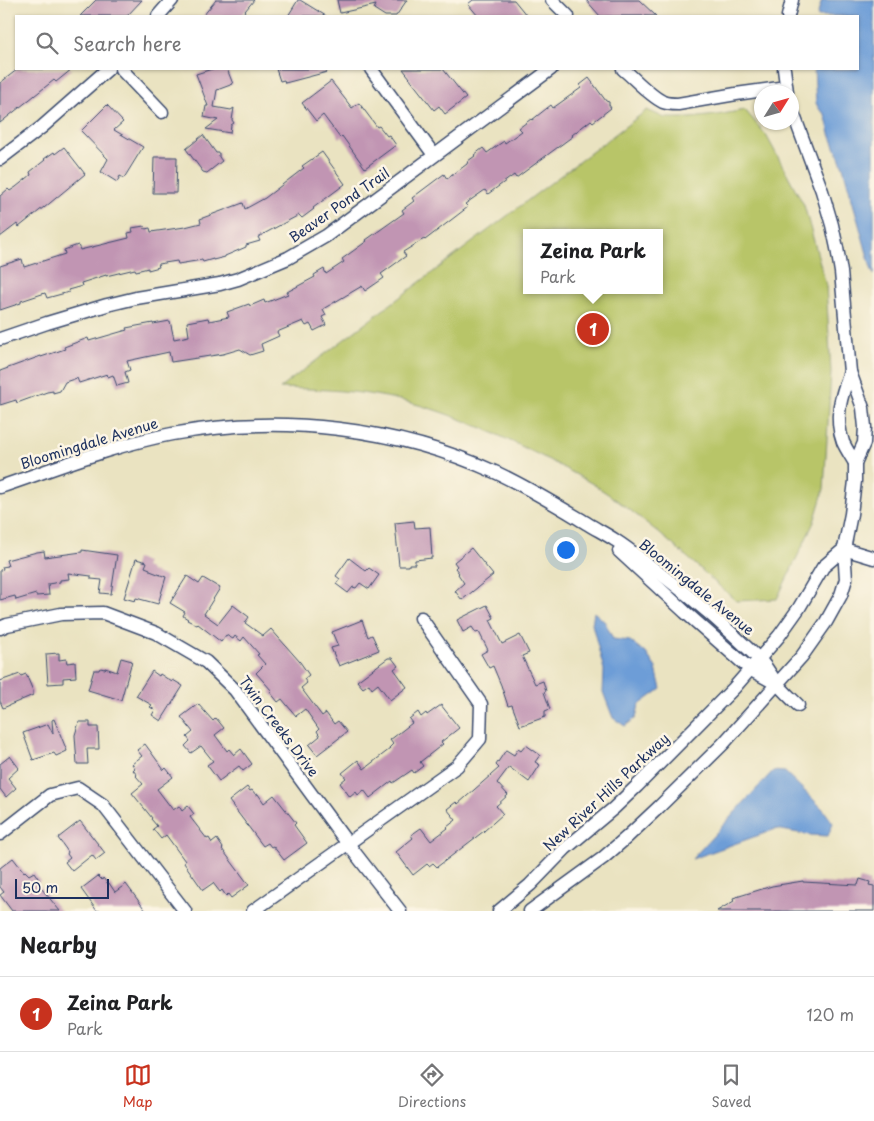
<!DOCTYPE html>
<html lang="en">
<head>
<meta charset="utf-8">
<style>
  body { margin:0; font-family:"Playpen Sans",sans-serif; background:#f6f6f6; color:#202124 }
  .compass { position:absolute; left:754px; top:85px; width:45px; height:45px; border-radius:50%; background:#fff; box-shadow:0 1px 4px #0004; rotate:53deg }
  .scale { position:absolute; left:15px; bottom:12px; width:94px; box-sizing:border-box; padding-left:5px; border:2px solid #1b2f5e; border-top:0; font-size:14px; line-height:18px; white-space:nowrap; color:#1b2f5e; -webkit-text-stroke:4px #fcf5e5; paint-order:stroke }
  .you { position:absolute; left:565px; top:549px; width:18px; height:18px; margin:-12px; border:4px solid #fff; border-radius:50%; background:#1a73e8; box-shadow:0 0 0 8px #1a73e833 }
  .badge { display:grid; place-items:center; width:32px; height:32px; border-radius:50%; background:#c8321e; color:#fff; font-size:16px; font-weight:700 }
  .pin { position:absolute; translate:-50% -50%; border:2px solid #fff; box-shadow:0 1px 5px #0006 }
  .popup { position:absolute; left:523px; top:229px; width:140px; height:65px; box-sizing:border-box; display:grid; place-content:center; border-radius:0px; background:#fff; filter:drop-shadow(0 1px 4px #0005); font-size:16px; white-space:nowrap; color:#757577 }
  .popup b { font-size:19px; color:#202124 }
  .popup::after { content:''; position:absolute; left:50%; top:100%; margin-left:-10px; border:10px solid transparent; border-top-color:#fff }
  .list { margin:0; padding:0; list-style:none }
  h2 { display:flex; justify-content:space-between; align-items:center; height:65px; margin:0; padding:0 20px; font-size:21px }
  h2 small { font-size:16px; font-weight:400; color:#757577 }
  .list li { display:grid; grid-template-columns:32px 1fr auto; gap:15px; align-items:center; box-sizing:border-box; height:75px; padding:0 20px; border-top:1px solid #e0e0e0 }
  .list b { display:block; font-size:19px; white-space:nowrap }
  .list p { margin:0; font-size:16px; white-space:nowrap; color:#757577 }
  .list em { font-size:16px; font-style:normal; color:#757577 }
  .icon { flex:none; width:28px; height:28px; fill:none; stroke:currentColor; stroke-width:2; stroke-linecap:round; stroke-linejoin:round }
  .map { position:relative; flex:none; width:874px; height:911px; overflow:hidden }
  .search { position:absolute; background:#fff; box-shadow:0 1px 4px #0004; left:15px; right:15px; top:15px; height:55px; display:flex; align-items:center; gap:12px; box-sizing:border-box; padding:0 18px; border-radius:0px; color:#757577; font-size:19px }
  .sheet { height:140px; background:#fff }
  nav { display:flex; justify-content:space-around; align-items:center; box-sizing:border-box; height:70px; border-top:1px solid #e0e0e0; background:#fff; font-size:14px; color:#757577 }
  nav a { display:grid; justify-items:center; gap:2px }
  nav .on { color:#c8321e }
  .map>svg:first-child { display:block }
  .green { fill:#b8c567; stroke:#6a7a62; fill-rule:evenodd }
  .water { fill:#6d9dd7; stroke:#44669a }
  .building { fill:#c195b3 }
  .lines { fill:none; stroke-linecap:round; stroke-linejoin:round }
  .minor-casing { stroke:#3a4a6d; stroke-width:15 }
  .minor { stroke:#fff; stroke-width:12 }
  .labels { text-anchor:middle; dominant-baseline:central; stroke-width:5; stroke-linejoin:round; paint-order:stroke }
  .street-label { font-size:14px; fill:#1b2f5e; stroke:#fcf5e5 }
</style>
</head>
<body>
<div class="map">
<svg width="874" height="911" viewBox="0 0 874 911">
  <rect width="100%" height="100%" fill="#fcf5e5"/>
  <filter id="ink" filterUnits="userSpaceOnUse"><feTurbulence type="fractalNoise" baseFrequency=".02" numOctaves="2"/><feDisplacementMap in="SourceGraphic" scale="10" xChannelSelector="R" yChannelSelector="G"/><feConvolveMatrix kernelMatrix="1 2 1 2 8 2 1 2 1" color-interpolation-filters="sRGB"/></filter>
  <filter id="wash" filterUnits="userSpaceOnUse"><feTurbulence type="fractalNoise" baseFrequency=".0096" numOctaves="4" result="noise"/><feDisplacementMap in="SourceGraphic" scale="20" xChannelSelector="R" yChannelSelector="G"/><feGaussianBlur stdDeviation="1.12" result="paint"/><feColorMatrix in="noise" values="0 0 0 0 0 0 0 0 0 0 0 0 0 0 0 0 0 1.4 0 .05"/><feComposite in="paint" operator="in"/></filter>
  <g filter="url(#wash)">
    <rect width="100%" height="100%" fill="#eae3c1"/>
    <!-- green -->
    <path class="green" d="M647,110L665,118H690L717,115L745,110L766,135L804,205L826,285L831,372L824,489L814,522L777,599L736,601C695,564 654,526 608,494C590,481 569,471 549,460C494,432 436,405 375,395C344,390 312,389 280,388ZM527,233H659V290H527Z"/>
    <!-- water -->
    <g class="water">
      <path d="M822,0H874V275L871,268L843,167L830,134L825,114L819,109L816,103L814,69H858V16H817Z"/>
      <path d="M594,612L605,622L613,639L630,641L646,653L656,668L661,689L639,705L636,718L625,726L613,718L603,692L604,670L592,624Z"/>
      <path d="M773,771L785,772L823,809L833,823L828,836L810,835L776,829L692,859Z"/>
    </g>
    <g id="blocks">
      <!-- building -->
      <g class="building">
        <path d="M96,0H142L127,16H80Z"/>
        <path d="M216,0H254L241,16H203Z"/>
        <path d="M298,0H300L326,16H288Z"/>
        <path d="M337,0H379V1L380,0H407L396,16H385L374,9L376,5L340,13Z"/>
        <path d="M473,0H514L527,16H478L468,4Z"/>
        <path d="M586,0H639L656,16H600Z"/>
        <path d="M18,69H72L56,82L54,80L0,123V83Z"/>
        <path d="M212,69H227L233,84L217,90L214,107L231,110L234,108L232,120L234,123L231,125L230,133L206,129L218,120L204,117L206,106H208L196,74Z"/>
        <path d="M276,69H326L327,72L285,83L284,80L280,81Z"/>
        <path d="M403,69H443L466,98L445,114L439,106L434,110L409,78H410Z"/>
        <path d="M589,78L606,101L609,102V105L611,108L593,122L591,120L572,135L573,136L516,178L514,175L488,194L485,190L465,204L468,207L425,240L424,239L403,252L406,256L381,274L384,278L365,291L362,286L323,309L326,315L322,317L326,325L314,331L310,324L306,326L303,321L277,332L279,336L261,344L263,351L250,355L240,349L223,354L171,362L169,352L127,361L130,370L125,372L128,383L117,386L113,375L108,377L107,374L79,383L77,378L65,382L60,391L53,393V391L47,392L17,403L16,400L0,405V371L41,356V357L65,349L64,347L88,338L89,341L127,330L126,328L153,323V324L170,321L174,339L189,336L187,322L208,318L209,321L229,317L227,312L249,304L250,306L264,300L265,303L288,294L287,292L315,277L314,275L324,269L326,274L344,262L342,259L367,241L366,240L404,213L402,210L414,201L412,198L444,174L447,179L467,164L468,161L475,156L474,155L483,148L487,153L504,141L505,143L522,131L519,128L531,119L532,120L551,105L553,108L581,88L580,85Z"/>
        <path d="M331,81L352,108L359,103L377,127L379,126L387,136L389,135L396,145L365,168L342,136L340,138L323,115L316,121L302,103Z"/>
        <path d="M107,105L123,122L114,130L143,147L124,178L120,176L117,182L101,172L108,159L81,131Z"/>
        <path d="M203,135L216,153H219V157L222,161L207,173L203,172L186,149Z"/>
        <path d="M64,147L85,174L44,208V207L19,227L17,224L0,237V196L8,189L10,191L16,187L31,175L30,172L45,160L44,159L54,152L55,154Z"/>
        <path d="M322,152L345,184L313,208L314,209L302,218L299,215L258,237L260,241L246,245V247L225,256V257L213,260V259L203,262L202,260L178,264L177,261L158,264L159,267L148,270V268L136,271L135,269L106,276V275L81,283L82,286L68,290L69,292L47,298L45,293L21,301V303L0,310V266L22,259L24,267L65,254L64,250L78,245L80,250L129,238L128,233L133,232L132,228L144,226L145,229L150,228L151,232L185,227L201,223L200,219L243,203L245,209L265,198L304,168L302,166Z"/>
        <path d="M154,157H177L176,193H153Z"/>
        <path d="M414,521L415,528L430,527L432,558L415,560V564H409V566H399L395,523Z"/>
        <path d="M471,548L493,575L462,600L455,591L464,583L458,574L459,573L455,568L457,566L454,562Z"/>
        <path d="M82,550L117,555L111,594L100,593L102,580L91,579V576L68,573L69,579L60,580V582L48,584L49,595L36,596V594L16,600L15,596L0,600V570L3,569L2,567L8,566L6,560L37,552L44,551L45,557L82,552Z"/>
        <path d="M349,558L366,571L369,568L379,575L369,589L360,583L356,588L353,587L348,593L336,584L340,579L336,576Z"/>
        <path d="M136,559L147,562L145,567L150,569V571L166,577L158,604L136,598L135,601L124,598Z"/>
        <path d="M187,576L199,584L203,578L220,588L204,614L218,624L233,605L249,617L245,623L263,636L271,629L300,662L309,675L304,679L307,683L301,688L322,716L326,713L334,724L338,721L347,732L317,755L309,745L320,736L317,731L319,729L305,709L296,716L282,699L278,702L270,692L272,691L256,673L265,664L257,655L259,654L244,637L241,641L235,636L233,639L226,635L221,642L198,624L197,625L187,620L188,619L183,616L185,612L170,603Z"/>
        <path d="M487,605L494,618L490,620L502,644L520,635L529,653L522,656L535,684L543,681L546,691L544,692L550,709L545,711V717L520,726L512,705L508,706L501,685L493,666L489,668L481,654L488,650L479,632L476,633L472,627L463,632L457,620Z"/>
        <path d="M362,620L368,637L372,635L379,650L339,666L331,648L338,646L332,632Z"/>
        <path d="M59,653V660L66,659L67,663L75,662L76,677L63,678V683L48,684L46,654Z"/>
        <path d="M121,658L132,661L121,700L88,690L94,670H99L100,668L105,669V668L117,672Z"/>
        <path d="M388,658H392L398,666L394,669L407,687L390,700L378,684L372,689L369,684L363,688L357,681Z"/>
        <path d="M152,671L159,676L160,674L172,682L173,680L183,686L161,721L152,715L155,710L150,707L152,705L136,696Z"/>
        <path d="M20,674L21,676L26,674L33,691V695L3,708L0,701V681Z"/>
        <path d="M198,704L213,721L216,718L224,728L215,735L227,751L229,749L234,755L241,749L252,764L243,771L239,766L219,781L207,765L213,761L201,746L191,753L185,746L190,741L187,737L193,732L181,717Z"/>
        <path d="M441,705L459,728L441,742L443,744L420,762L423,766L414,773L412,770L393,783L392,781L370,798L364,790L358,795L356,792L350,797L340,783L346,778L342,773L358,760L364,769L390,749L389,748L393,744L390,740L412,723L409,719L418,712L421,717L426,713L427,715Z"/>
        <path d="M54,719L67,751L56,756L54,753L33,760L23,733L48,724L53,734L52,720Z"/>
        <path d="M79,722H90V727H98L99,749H87L88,764H77L75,735Z"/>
        <path d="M145,744L164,770L166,768L173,777L157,789L173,810L179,806L182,811L188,806L194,814L190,817L207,839L209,838L212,843L217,839L223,848L222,849L249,885L231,898L228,894L226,896L222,890L220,892L213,883L203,890L184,863L185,861L166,835L161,839L153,829L157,826L151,819L152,818L132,793L143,784L136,776L137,775L133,770L135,768L132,764L142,756L137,750Z"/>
        <path d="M526,745L540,755L535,762L540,765L529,782L509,767L497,783L508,795L496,806L503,814L484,831L437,867L433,863L429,866L427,864L413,875L396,852L413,838L411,835L421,828L431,841L448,828L447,827L456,820L447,809L456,802L458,804L499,768L496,765L506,750L514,755L518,749L521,751Z"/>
        <path d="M10,756L19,768L8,778L16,788L6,797L0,789V764Z"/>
        <path d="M247,787L250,791L252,790L256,795L258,794L264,803L274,795L296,823L294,825L307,843L284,860L273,846L271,847L268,843L263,846L229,801Z"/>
        <path d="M80,821L105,853L96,860L92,855L72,871L65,862L70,858L67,854L68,852L58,838Z"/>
        <path d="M13,858L24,872L25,871L29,875L34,872L40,881L37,883L60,911H12L0,895L4,892L0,887V868Z"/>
        <path d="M98,876L102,880L103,878L108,884L109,883L115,892L126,884L146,911H97L81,889Z"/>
        <path d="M860,879L870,882L869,885L874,886V911H717L734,901L733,898L772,886L803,881V882L858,885Z"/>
      </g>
    </g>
  </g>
  <g filter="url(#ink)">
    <use href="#blocks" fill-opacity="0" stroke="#3a4a6d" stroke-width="1"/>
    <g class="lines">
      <defs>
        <g id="minor">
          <path d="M552,0L568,16"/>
          <path d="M158,16L172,0"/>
          <path d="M788,16L792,0"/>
          <path d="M121,69L162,112"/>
          <path d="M371,69L434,155"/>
          <path d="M623,69C634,78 650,96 663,102C668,104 673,104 678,104L736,94L786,87"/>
          <path d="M784,69L787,92"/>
          <path d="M0,159L42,127L108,69"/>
          <path d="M0,339L47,323L107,305L136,298L220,284L238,279L288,258L326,236L551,69"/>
          <path d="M850,372C841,396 834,417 843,442C846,449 851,456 855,463"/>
          <path d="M0,487C56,468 114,445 172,434C280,414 397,427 497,473C529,488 558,506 588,524C596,529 606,534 615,540C631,550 646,563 662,575C695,600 727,628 757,657C765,664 770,674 776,682C782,690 790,697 798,705"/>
          <path d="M844,549L874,558"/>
          <path d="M619,551L685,612L751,670L775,683"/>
          <path d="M0,628L7,625L61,614L103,613L156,633L206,662L235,690L348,844L400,911"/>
          <path d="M0,834L50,795L78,788L103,805L185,911"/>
          <path d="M253,911L457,766L480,739L481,704L421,618"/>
          <path d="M499,911L530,885L565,849L614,808L637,786L734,688L779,636L799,608L823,567L844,549"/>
          <path d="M530,911L603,858L626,838L659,807L723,744L802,656L826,622L841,595L846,579L844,549L851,514L855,481V463L864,443L865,427L863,408L850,372L841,272L837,248L832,225L822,191L792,110"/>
        </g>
      </defs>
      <!-- minor casing -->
      <use href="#minor" class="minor-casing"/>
      <!-- minor -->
      <use href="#minor" class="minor"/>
    </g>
  </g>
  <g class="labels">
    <!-- street labels -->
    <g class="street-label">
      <text transform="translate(339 205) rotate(-35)">Beaver Pond Trail</text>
      <text transform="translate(89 443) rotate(-17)">Bloomingdale Avenue</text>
      <text transform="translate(697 587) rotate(39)">Bloomingdale Avenue</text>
      <text transform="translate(279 726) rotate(53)">Twin Creeks Drive</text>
      <text transform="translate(606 792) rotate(-43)">New River Hills Parkway</text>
    </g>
  </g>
</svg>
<svg class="compass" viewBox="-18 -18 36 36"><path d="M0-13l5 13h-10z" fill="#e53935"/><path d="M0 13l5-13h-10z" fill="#757577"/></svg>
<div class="scale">50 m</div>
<div class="you"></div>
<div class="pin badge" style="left:593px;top:329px">1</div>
<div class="popup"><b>Zeina Park</b>Park</div>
<div class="search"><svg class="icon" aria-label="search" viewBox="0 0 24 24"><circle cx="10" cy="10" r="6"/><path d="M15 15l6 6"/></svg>Search here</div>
</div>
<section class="sheet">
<h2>Nearby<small></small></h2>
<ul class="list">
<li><span class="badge">1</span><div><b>Zeina Park</b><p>Park</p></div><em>120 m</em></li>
</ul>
</section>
<nav>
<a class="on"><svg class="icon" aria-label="map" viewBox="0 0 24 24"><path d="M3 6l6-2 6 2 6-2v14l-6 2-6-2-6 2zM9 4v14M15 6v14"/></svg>Map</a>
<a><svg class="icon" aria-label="directions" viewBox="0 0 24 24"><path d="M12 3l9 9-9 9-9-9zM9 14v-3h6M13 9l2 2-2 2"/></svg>Directions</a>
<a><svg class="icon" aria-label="saved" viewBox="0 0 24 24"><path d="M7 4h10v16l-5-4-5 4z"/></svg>Saved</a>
</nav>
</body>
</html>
